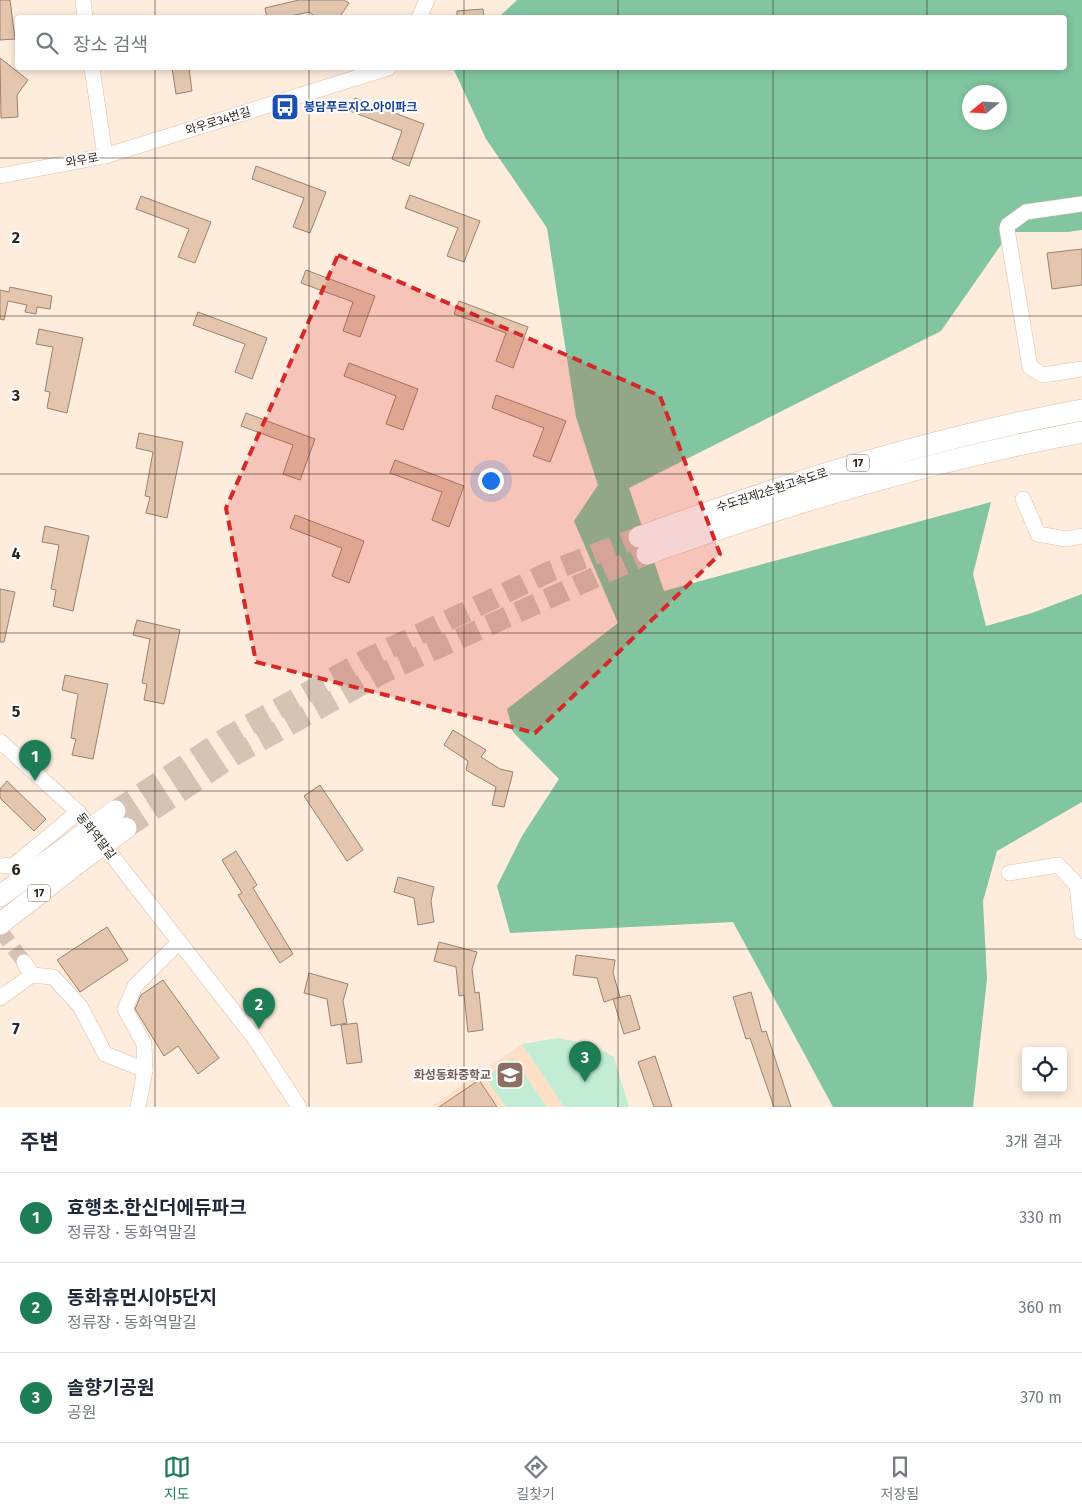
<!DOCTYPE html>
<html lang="ko">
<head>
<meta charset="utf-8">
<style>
  body { margin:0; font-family:"Fira Sans","Noto Sans KR",sans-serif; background:#f2f2f3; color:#1f2937 }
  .controls { position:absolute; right:15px; bottom:15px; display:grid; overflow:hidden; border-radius:5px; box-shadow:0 2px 8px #0003 }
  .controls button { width:45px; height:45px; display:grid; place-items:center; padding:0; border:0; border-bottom:1px solid #e0e1e3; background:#fff; color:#1f2937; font:25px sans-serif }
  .compass { position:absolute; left:962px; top:85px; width:45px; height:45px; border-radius:50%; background:#fff; box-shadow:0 2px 8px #0003; rotate:252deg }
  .you { position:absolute; left:490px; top:480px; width:18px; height:18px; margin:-12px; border:4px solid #fff; border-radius:50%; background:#1a73e8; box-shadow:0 0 0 8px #1a73e833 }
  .badge { display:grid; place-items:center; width:32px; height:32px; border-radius:50%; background:#1d7e55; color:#fff; font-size:16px; font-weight:700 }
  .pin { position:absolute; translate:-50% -41px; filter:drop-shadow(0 1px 2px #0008) }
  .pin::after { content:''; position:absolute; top:26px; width:18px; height:15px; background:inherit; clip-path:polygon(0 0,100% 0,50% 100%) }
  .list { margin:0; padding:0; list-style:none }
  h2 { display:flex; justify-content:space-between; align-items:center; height:65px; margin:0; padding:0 20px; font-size:21px }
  h2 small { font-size:16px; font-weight:400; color:#747a83 }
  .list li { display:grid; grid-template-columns:32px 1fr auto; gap:15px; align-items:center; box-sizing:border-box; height:90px; padding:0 20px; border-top:1px solid #e0e1e3 }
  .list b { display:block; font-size:19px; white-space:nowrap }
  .list p { margin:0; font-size:16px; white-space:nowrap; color:#747a83 }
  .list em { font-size:16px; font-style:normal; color:#747a83 }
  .icon { flex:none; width:28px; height:28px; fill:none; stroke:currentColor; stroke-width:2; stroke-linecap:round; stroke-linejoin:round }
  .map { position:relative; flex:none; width:1082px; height:1107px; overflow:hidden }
  .search { position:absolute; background:#fff; box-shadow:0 2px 8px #0003; left:15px; right:15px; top:15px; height:55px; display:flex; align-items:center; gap:12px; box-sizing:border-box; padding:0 18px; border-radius:5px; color:#747a83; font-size:19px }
  .sheet { height:335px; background:#fff }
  nav { display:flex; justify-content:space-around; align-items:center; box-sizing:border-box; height:70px; border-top:1px solid #e0e1e3; background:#fff; font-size:14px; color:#747a83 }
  nav a { display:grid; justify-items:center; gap:2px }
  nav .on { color:#1d7e55 }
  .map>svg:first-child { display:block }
  .built { fill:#fee0c7 }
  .green { fill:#c2ecd3 }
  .forest { fill:#81c6a0; fill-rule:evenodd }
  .building { fill:#e3c6ad; stroke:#9d816a }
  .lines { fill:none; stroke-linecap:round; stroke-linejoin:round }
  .minor-tunnel { stroke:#d5c4b6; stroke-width:15; stroke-dasharray:15 8; stroke-linecap:butt }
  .highway-tunnel { stroke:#d5c4b6; stroke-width:21; stroke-dasharray:21 11; stroke-linecap:butt }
  .minor-casing { stroke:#ddbfa7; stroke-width:16 }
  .highway-casing { stroke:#ddbfa7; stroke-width:22 }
  .minor { stroke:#fff; stroke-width:15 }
  .highway { stroke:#fff; stroke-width:21 }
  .highway-bridge-casing { stroke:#ddbfa7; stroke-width:22; stroke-linecap:butt }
  .highway-bridge { stroke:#fff; stroke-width:21 }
  .marked { fill:#d62828; fill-opacity:0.2; stroke:#d62828; stroke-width:4; stroke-dasharray:10 6; stroke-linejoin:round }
  .grid { fill:none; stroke:#31261c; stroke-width:1; stroke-opacity:0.55 }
  .labels { text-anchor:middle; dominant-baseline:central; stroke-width:4.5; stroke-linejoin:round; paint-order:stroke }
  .shield { fill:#fdfdfd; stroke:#6e6660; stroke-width:1 }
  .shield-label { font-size:11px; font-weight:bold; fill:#31261c }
  .transit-label { font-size:12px; font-weight:bold; fill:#164399; stroke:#fdfdfd; text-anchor:start }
  .street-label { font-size:12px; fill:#31261c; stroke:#fdfdfd }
  .education-label { font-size:12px; font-weight:bold; fill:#785e54; stroke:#fdfdfd; text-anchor:end }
  .grid-label { font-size:16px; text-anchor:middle; font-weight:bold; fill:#31261c; stroke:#fdfdfd; stroke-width:4.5; stroke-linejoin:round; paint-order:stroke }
</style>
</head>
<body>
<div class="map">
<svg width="1082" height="1107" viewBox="0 0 1082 1107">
  <rect width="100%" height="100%" fill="#feecdd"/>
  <!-- built -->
  <path class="built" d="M522,1044L564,1107H430Z"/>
  <!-- green -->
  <g class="green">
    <path d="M558,1038L592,1045L614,1057L629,1107H564L522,1044Z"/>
    <path d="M513,1058L547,1107H506L485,1077Z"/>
  </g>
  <!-- forest -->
  <path class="forest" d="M517,0H1082V230L1067,232H1010L941,331L629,488L664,591L991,502L973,574L986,626L1032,613L1082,594V802L997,851L983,901L987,979L973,1107H833L733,922L510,933L497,886L522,836L559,779L513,732L507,709L618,623L574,521L598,485L576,417L547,228L486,139L453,68H1064V18L499,17ZM970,92H1000V122H970Z"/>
  <!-- building -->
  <g class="building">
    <path d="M0,0H10L15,39L0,40Z"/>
    <path d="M299,0H344L349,3L339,18H317L309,12L282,18H267L265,8Z"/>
    <path d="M483,9L484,18H457V11Z"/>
    <path d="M0,58L28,80L17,95L18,117L1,118Z"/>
    <path d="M172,68H189L192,91L176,94Z"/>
    <path d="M355,98L424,124L409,166L392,159L402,131L350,111Z"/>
    <path d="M256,166L326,192L310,233L293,227L304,198L252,179Z"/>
    <path d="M410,195L480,221L464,262L447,256L458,228L405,208Z"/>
    <path d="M141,196L211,222L195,263L178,257L189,229L136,209Z"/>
    <path d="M1082,249V285L1052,289L1047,253Z"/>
    <path d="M306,270L375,296L360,337L343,331L353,302L301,283Z"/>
    <path d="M10,287L52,296L50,309L37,307L36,314L25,312L27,305L8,301L4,320L0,319V290L9,292Z"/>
    <path d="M459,301L528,327L513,368L496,361L506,333L454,314Z"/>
    <path d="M198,312L267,338L252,379L235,372L245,344L193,325Z"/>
    <path d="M39,329L83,338L67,413L47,408L50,392L45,391L53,347L36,344Z"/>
    <path d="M349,363L418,389L403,430L386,424L396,396L344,376Z"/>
    <path d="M496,395L566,421L550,462L533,456L544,428L492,408Z"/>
    <path d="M246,413L315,439L300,480L283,474L293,445L241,426Z"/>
    <path d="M139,433L183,442L167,518L146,513L150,497L145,496L153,452L136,448Z"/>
    <path d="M395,460L464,486L449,527L432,520L442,492L390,473Z"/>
    <path d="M295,515L364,541L349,583L332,576L342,548L290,528Z"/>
    <path d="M45,526L89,536L73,611L53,606L56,590L51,589L59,545L42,542Z"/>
    <path d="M0,589L15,592L4,642H0Z"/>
    <path d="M137,620L180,630L164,704L144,700L147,684L142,683L150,639L133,635Z"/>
    <path d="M65,675L108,684L93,759L72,755L76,739L71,738L78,694L62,690Z"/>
    <path d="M453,730L486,750L481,757L500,769L513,772L504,807L492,805L496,787L466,770L468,761L444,745Z"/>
    <path d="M7,781L46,819L34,831L0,798V789Z"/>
    <path d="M320,785L363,850L347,861L304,796Z"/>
    <path d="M236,851L257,885L253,888L293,954L280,963L238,895L242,893L222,860Z"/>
    <path d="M398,877L434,887L431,901L434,922L418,925L414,898L394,892Z"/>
    <path d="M107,927L128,960L80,992L57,960Z"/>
    <path d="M439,942L477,952L472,969L475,993L479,992L483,1030L468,1032L464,995L459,996L456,967L434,961Z"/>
    <path d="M576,955L615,960L613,973L620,997L604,1002L597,978L573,975Z"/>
    <path d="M309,973L348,984L343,1001L347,1023L331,1026L327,999L304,993Z"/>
    <path d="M163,980L219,1058L198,1074L178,1046L164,1056L135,1009L141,995Z"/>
    <path d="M751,992L762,1032L766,1031L791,1107H774L750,1038L746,1039L733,997Z"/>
    <path d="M630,995L640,1029L624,1034L613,999Z"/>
    <path d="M357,1023L362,1062L347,1064L341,1025Z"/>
    <path d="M655,1056L672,1107H654L638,1062Z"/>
    <path d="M479,1080L497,1107H439Z"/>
  </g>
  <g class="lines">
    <!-- minor-tunnel -->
    <path class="minor-tunnel" d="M0,930L24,962"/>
    <!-- highway-tunnel -->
    <g class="highway-tunnel">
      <path d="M115,811L227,737L367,659L551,571L639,537"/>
      <path d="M126,828L235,755L385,672L647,554"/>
    </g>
    <defs>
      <g id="minor">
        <path d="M83,0L85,18"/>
        <path d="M419,18L427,0"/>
        <path d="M105,156L388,68"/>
        <path d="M0,176L105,156L92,68"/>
        <path d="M1082,204L1026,212L1008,225L1007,229L1030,367L1043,375L1082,369"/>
        <path d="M1023,499L1038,534L1066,539L1082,536"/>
        <path d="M0,741L78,812L255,1039L299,1107"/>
        <path d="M0,866L14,865L78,812"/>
        <path d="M1009,873L1058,865L1077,885L1082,932"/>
        <path d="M24,962L32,975"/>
        <path d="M0,998L32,975L53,977L80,1006L105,1054L145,1070"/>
        <path d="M138,1107L145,1070L144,1044L125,1009L135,986L179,942"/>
      </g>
      <g id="highway">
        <path d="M639,537C784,484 930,438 1082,410"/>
        <path d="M647,554C789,503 934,460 1082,432"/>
        <path d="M0,896L67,847"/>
        <path d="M0,924L79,862"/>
      </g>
    </defs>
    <!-- minor casing -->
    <use href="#minor" class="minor-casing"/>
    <!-- highway casing -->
    <use href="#highway" class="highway-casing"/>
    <!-- minor -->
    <use href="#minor" class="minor"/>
    <!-- highway -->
    <use href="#highway" class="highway"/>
    <defs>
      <g id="highway-bridge">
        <path d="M67,847L115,811"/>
        <path d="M79,862L126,828"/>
      </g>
    </defs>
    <!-- highway-bridge casing -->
    <use href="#highway-bridge" class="highway-bridge-casing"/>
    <!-- highway-bridge -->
    <use href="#highway-bridge" class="highway-bridge"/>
  </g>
  <!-- marked area -->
  <path class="marked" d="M338,255L660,396L720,554L535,733L256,662L226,508Z"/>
  <!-- grid -->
  <path class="grid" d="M155,0V18M309,0V18M464,0V18M618,0V18M773,0V18M927,0V18M155,68V1107M309,68V1107M464,68V1107M618,68V1107M773,68V1107M927,68V1107M0,158H1082M0,316H1082M0,474H1082M0,633H1082M0,791H1082M0,949H1082"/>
  <!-- icons -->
  <defs>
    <symbol id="bus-square" viewBox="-11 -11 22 22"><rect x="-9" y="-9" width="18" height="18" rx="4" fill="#1a4fb4" stroke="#fdfdfd"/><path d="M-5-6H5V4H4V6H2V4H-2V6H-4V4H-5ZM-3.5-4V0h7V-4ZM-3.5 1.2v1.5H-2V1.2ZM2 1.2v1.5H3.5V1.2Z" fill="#fff"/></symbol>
    <symbol id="school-square" viewBox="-11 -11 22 22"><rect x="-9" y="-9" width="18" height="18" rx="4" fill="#8d6e63" stroke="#fdfdfd"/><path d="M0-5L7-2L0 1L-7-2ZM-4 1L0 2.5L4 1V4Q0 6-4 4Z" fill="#fff"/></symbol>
  </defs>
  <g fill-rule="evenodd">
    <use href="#bus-square" x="269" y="91" width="32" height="32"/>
    <use href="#school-square" x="494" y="1059" width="32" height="32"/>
  </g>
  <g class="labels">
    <!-- shield labels -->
    <g class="shield">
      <rect x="847" y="454.5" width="22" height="17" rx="4"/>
      <rect x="28" y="884.5" width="22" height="17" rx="4"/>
    </g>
    <g class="shield-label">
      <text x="858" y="463">17</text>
      <text x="39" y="893">17</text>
    </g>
    <!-- transit labels -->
    <g class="transit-label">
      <text x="304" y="107">봉담푸르지오.아이파크</text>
    </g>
    <!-- street labels -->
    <g class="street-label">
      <text transform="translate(218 121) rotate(-17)">와우로34번길</text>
      <text transform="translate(82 160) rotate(-10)">와우로</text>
      <text transform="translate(772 490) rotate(-18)">수도권제2순환고속도로</text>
      <text transform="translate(96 836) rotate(52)">동화역말길</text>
    </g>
    <!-- education labels -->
    <g class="education-label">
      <text x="491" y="1075">화성동화중학교</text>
    </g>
  </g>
  <g class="grid-label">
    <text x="16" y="243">2</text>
    <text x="16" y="401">3</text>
    <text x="16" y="559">4</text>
    <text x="16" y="717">5</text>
    <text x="16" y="875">6</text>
    <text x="16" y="1034">7</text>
  </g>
</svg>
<div class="controls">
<button><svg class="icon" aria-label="locate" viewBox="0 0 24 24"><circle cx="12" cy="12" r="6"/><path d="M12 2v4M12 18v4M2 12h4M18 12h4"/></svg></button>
</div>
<svg class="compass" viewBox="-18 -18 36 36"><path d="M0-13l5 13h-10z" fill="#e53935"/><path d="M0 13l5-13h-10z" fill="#747a83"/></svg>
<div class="you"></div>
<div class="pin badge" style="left:35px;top:781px">1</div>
<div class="pin badge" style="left:259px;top:1029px">2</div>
<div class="pin badge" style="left:585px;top:1082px">3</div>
<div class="search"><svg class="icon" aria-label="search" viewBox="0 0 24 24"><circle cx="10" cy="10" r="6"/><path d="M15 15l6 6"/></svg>장소 검색</div>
</div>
<section class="sheet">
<h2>주변<small>3개 결과</small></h2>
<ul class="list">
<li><span class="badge">1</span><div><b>효행초.한신더에듀파크</b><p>정류장 · 동화역말길</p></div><em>330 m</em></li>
<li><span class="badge">2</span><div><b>동화휴먼시아5단지</b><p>정류장 · 동화역말길</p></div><em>360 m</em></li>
<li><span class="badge">3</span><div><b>솔향기공원</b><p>공원</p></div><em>370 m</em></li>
</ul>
</section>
<nav>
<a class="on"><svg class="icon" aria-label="map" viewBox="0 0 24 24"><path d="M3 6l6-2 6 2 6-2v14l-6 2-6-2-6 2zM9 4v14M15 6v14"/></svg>지도</a>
<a><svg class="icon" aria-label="directions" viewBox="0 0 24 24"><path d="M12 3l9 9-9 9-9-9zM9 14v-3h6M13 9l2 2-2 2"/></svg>길찾기</a>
<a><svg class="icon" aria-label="saved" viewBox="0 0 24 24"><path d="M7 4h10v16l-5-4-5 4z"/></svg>저장됨</a>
</nav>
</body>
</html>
